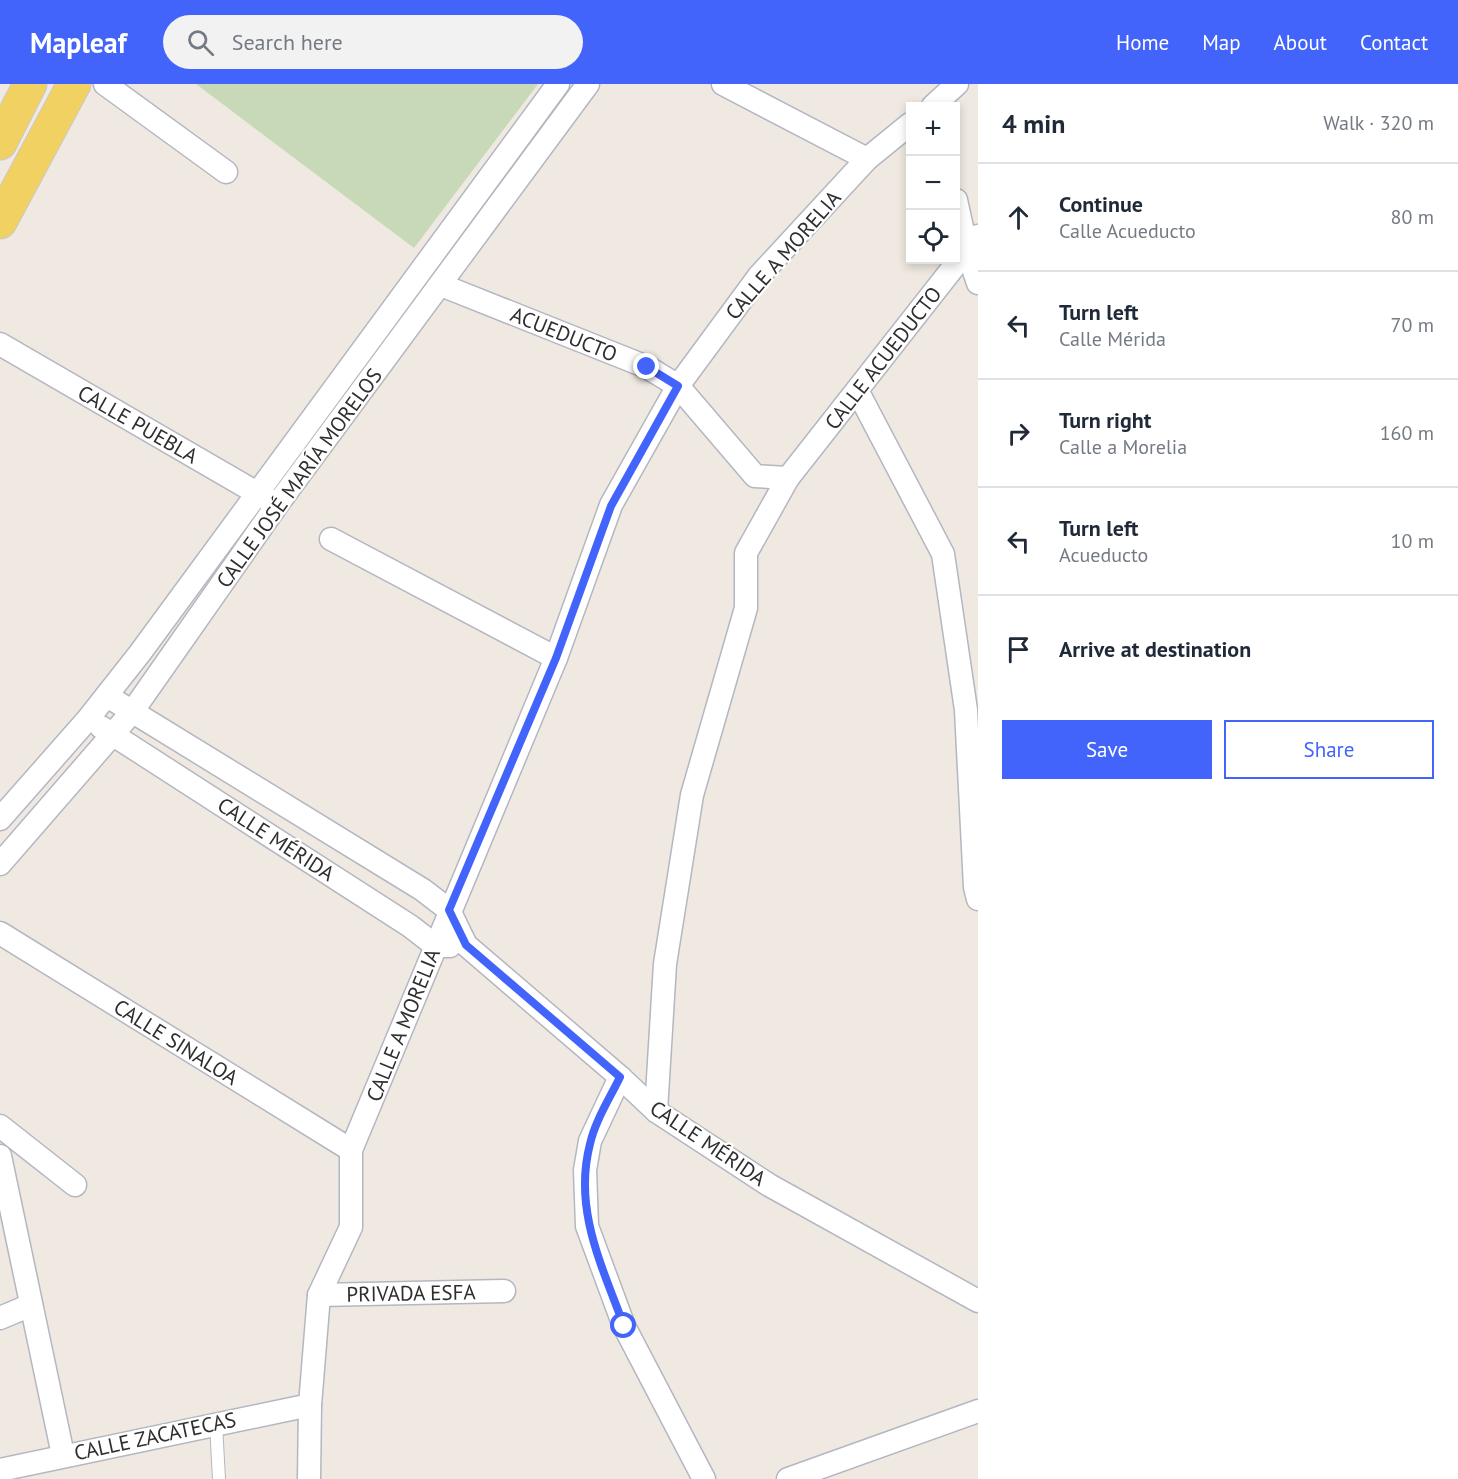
<!DOCTYPE html>
<html lang="en">
<head>
<meta charset="utf-8">
<style>
  body { margin:0; font-family:"PT Sans",sans-serif; background:#f2f2f3; color:#1f2937 }
  .controls { position:absolute; right:18px; top:18px; display:grid; overflow:hidden; border-radius:0px; box-shadow:0 3px 9px #0003 }
  .controls button { width:54px; height:54px; display:grid; place-items:center; padding:0; border:0; border-bottom:2px solid #e0e1e3; background:#fff; color:#1f2937; font:30px sans-serif }
  .stop { position:absolute; width:18px; height:18px; margin:-14px; border:4px solid #4264fb; border-radius:50%; background:#fff }
  .stop.end { background:#4264fb; border-color:#fff; box-shadow:0 2px 6px #0008 }
  .list { margin:0; padding:0; list-style:none }
  h2 { display:flex; justify-content:space-between; align-items:center; height:78px; margin:0; padding:0 24px; font-size:26px }
  h2 small { font-size:20px; font-weight:400; color:#747a83 }
  .list li { display:grid; grid-template-columns:39px 1fr auto; gap:18px; align-items:center; box-sizing:border-box; height:108px; padding:0 24px; border-top:2px solid #e0e1e3 }
  .list b { display:block; font-size:22px; white-space:nowrap }
  .list p { margin:0; font-size:20px; white-space:nowrap; color:#747a83 }
  .list em { font-size:20px; font-style:normal; color:#747a83 }
  .actions { display:flex; gap:12px; padding:18px 24px }
  .actions a { flex:1; padding:14px 0; border:2px solid #4264fb; border-radius:0px; text-align:center; font-size:21px; color:#4264fb }
  .actions .main { background:#4264fb; color:#fff }
  .icon { flex:none; width:33px; height:33px; fill:none; stroke:currentColor; stroke-width:2; stroke-linecap:round; stroke-linejoin:round }
  .map { position:relative; flex:none; width:978px; height:1395px; overflow:hidden }
  header { display:flex; align-items:center; gap:36px; box-sizing:border-box; height:84px; padding:0 30px; background:#4264fb; color:#fff }
  header strong { font-size:28px }
  nav { display:flex; gap:33px; margin-inline-start:auto; font-size:21px }
  .search { width:420px; height:54px; background:#f2f2f3; display:flex; align-items:center; gap:15px; box-sizing:border-box; padding:0 21px; border-radius:33px; color:#747a83; font-size:22px }
  main { display:flex }
  aside { flex:1; background:#fff }
  .map>svg:first-child { display:block }
  .cemetery { fill:#c8d9b8 }
  .lines { fill:none; stroke-linecap:round; stroke-linejoin:round }
  .lane-casing { stroke:#b4b7c1; stroke-width:14 }
  .street-casing { stroke:#b4b7c1; stroke-width:25 }
  .primary-casing { stroke:#c9c9c9; stroke-width:35 }
  .lane { stroke:#fff; stroke-width:12 }
  .street { stroke:#fff; stroke-width:22 }
  .primary { stroke:#f2d163; stroke-width:33 }
  .route { stroke:#4264fb; stroke-width:8 }
  .labels { text-anchor:middle; dominant-baseline:central; stroke-width:4.5; stroke-linejoin:round; paint-order:stroke }
  .street-label { font-size:21px; fill:#2e2e2e; stroke:#fff }
</style>
</head>
<body>
<header>
<strong>Mapleaf</strong>
<div class="search"><svg class="icon" aria-label="search" viewBox="0 0 24 24"><circle cx="10" cy="10" r="6"/><path d="M15 15l6 6"/></svg>Search here</div>
<nav><a>Home</a><a>Map</a><a>About</a><a>Contact</a></nav>
</header>
<main>
<div class="map">
<svg width="978" height="1395" viewBox="0 0 978 1395">
  <rect width="100%" height="100%" fill="#efe9e1"/>
  <!-- cemetery -->
  <path class="cemetery" d="M196,0H538L414,164Z"/>
  <g class="lines">
    <defs>
      <path id="lane" d="M216,1340L219,1395"/>
      <g id="street">
        <path d="M105,0L226,88"/>
        <path d="M723,0L867,75"/>
        <path d="M933,22L957,0"/>
        <path d="M956,116L967,166L978,199"/>
        <path d="M441,201L647,283L678,302L755,392L788,394"/>
        <path d="M0,260L269,416"/>
        <path d="M858,308L943,470L966,626L975,803L978,815"/>
        <path d="M331,455L556,574"/>
        <path d="M107,612L423,806L449,826L466,861L620,993L656,1027L769,1101L978,1217"/>
        <path d="M101,643L410,842L436,862H450"/>
        <path d="M0,735L88,635L140,569L558,0"/>
        <path d="M0,780L132,628L277,421L588,0"/>
        <path d="M0,849L351,1066"/>
        <path d="M620,993L590,1057L585,1086L587,1142L624,1242L704,1395"/>
        <path d="M656,1027L665,880L692,711L746,524V469L788,394L978,152"/>
        <path d="M0,1042L75,1101"/>
        <path d="M0,1072L63,1371"/>
        <path d="M319,1211L504,1207"/>
        <path d="M0,1234L31,1221"/>
        <path d="M0,1386L310,1321"/>
        <path d="M309,1395L310,1321L319,1211L351,1143V1066L556,574L611,421L678,302L759,192L867,75L910,40"/>
        <path d="M788,1395L978,1327"/>
      </g>
      <g id="primary">
        <path d="M0,59L30,0"/>
        <path d="M0,138L74,0"/>
      </g>
    </defs>
    <!-- lane casing -->
    <use href="#lane" class="lane-casing"/>
    <!-- street casing -->
    <use href="#street" class="street-casing"/>
    <!-- primary casing -->
    <use href="#primary" class="primary-casing"/>
    <!-- lane -->
    <use href="#lane" class="lane"/>
    <!-- street -->
    <use href="#street" class="street"/>
    <!-- primary -->
    <use href="#primary" class="primary"/>
  </g>
  <g class="lines">
    <!-- route -->
    <path class="route" d="M624,1242C602,1182 573,1125 590,1060C595,1037 610,1014 620,993L466,861L449,826L556,574L611,422L678,302L647,283"/>
  </g>
  <g class="labels">
    <!-- street labels -->
    <g class="street-label">
      <text transform="translate(783 171) rotate(-49)">CALLE A MORELIA</text>
      <text transform="translate(564 250) rotate(22)">ACUEDUCTO</text>
      <text transform="translate(883 274) rotate(-52)">CALLE ACUEDUCTO</text>
      <text transform="translate(138 340) rotate(30)">CALLE PUEBLA</text>
      <text transform="translate(299 394) rotate(-54)">CALLE JOSÉ MARÍA MORELOS</text>
      <text transform="translate(276 755) rotate(33)">CALLE MÉRIDA</text>
      <text transform="translate(403 941) rotate(-68)">CALLE A MORELIA</text>
      <text transform="translate(176 958) rotate(32)">CALLE SINALOA</text>
      <text transform="translate(708 1059) rotate(34)">CALLE MÉRIDA</text>
      <text transform="translate(411 1209) rotate(-1)">PRIVADA ESFA</text>
      <text transform="translate(155 1352) rotate(-12)">CALLE ZACATECAS</text>
    </g>
  </g>
</svg>
<div class="controls">
<button>+</button>
<button>−</button>
<button><svg class="icon" aria-label="locate" viewBox="0 0 24 24"><circle cx="12" cy="12" r="6"/><path d="M12 2v4M12 18v4M2 12h4M18 12h4"/></svg></button>
</div>
<div class="stop" style="left:624px;top:1242px"></div>
<div class="stop end" style="left:647px;top:283px"></div>
</div>
<aside>
<h2>4 min<small>Walk · 320 m</small></h2>
<ul class="list">
<li><svg class="icon" aria-label="ahead" viewBox="0 0 24 24"><path d="M12 20V5M6 11l6-6 6 6"/></svg><div><b>Continue</b><p>Calle Acueducto</p></div><em>80 m</em></li>
<li><svg class="icon" aria-label="left" viewBox="0 0 24 24"><path d="M17 20v-9H6M10 6l-5 5 5 5"/></svg><div><b>Turn left</b><p>Calle Mérida</p></div><em>70 m</em></li>
<li><svg class="icon" aria-label="right" viewBox="0 0 24 24"><path d="M7 20v-9h11M14 6l5 5-5 5"/></svg><div><b>Turn right</b><p>Calle a Morelia</p></div><em>160 m</em></li>
<li><svg class="icon" aria-label="left" viewBox="0 0 24 24"><path d="M17 20v-9H6M10 6l-5 5 5 5"/></svg><div><b>Turn left</b><p>Acueducto</p></div><em>10 m</em></li>
<li><svg class="icon" aria-label="arrive" viewBox="0 0 24 24"><path d="M6 21V4h12l-3 4 3 4H6"/></svg><div><b>Arrive at destination</b></div></li>
</ul>
<div class="actions"><a class="main">Save</a><a>Share</a></div>
</aside>
</main>
</body>
</html>
